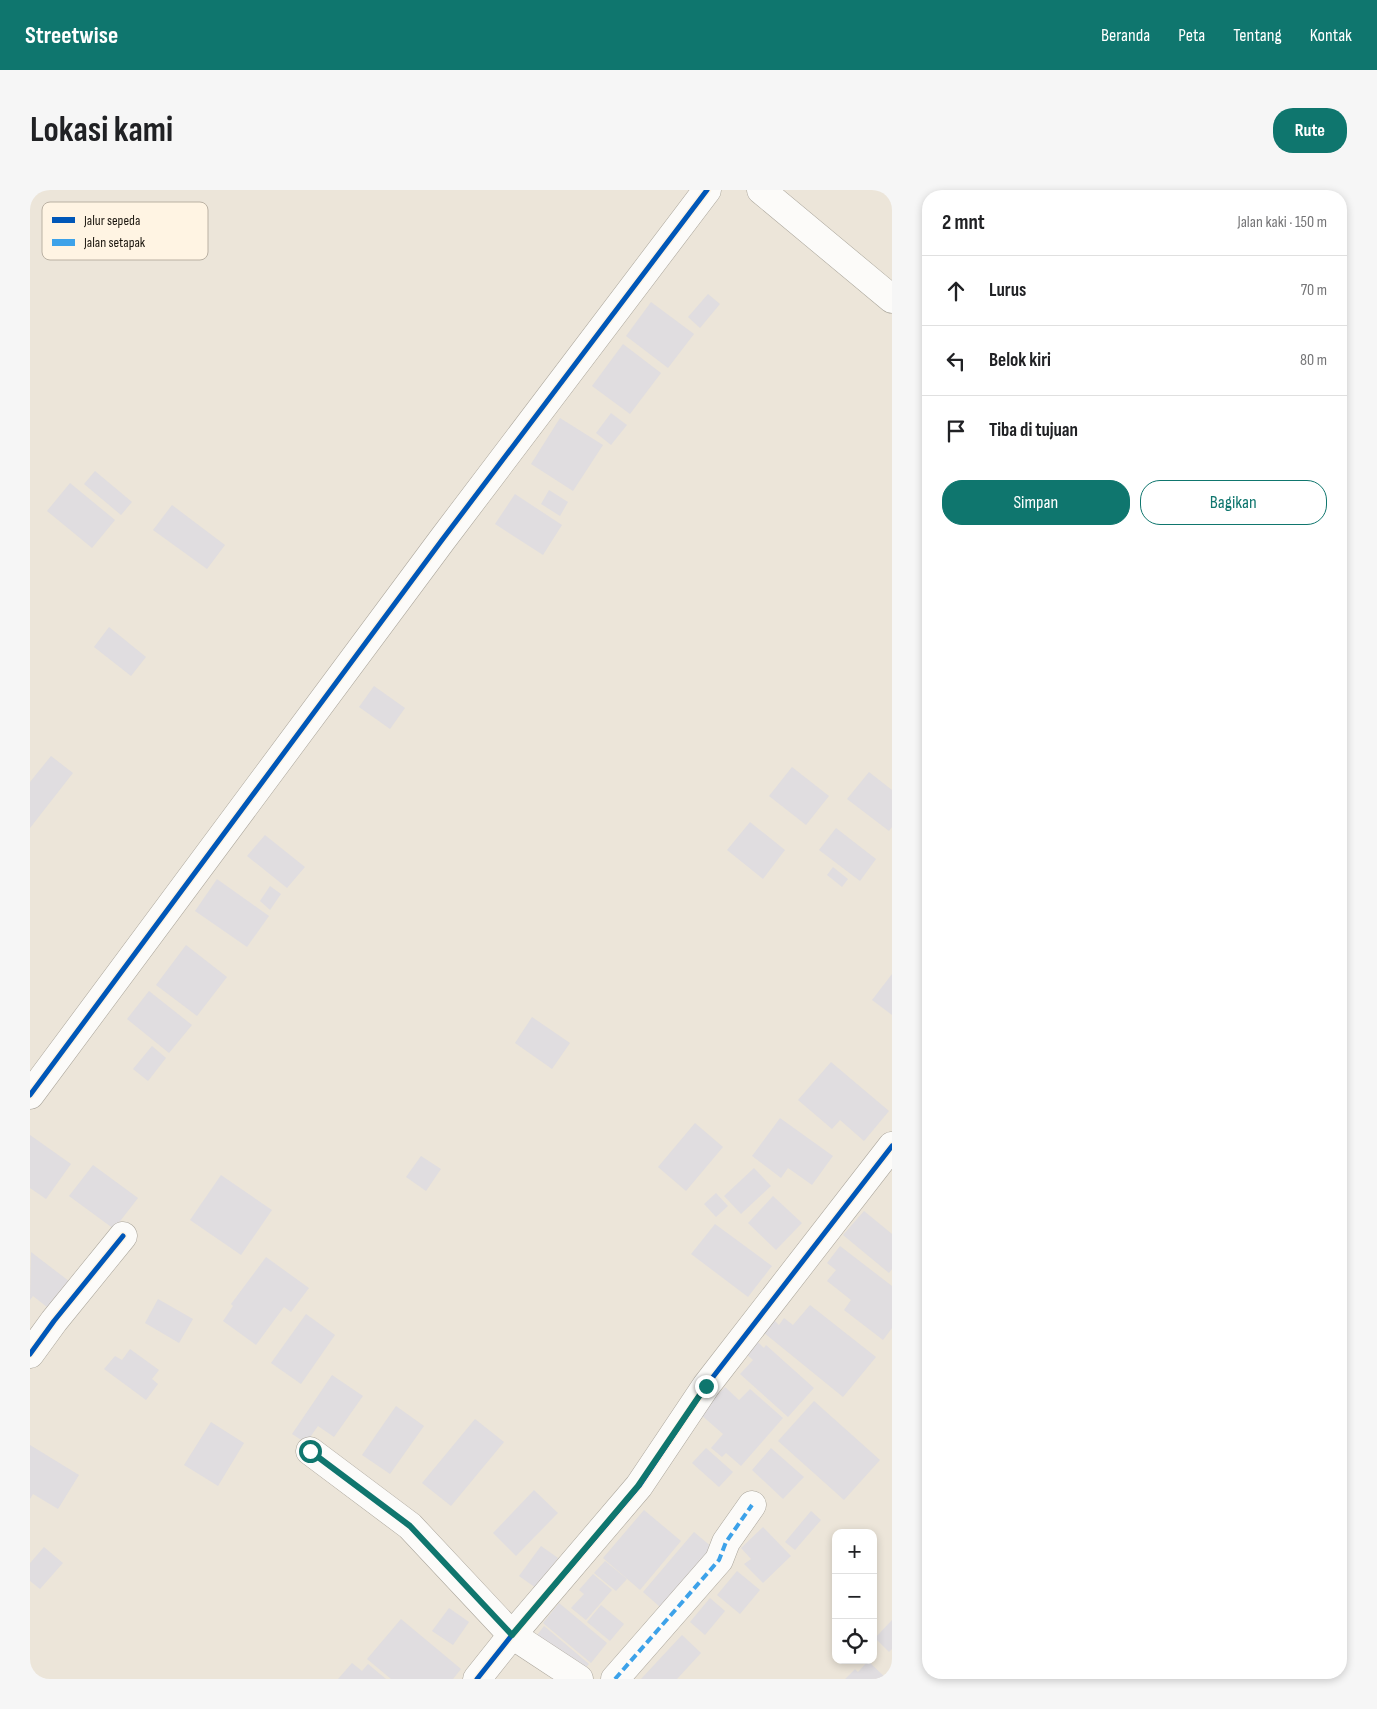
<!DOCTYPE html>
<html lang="id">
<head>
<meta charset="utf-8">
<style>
  body { margin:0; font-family:"Sofia Sans Condensed",sans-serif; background:#f6f6f6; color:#202124 }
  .controls { position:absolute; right:15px; bottom:15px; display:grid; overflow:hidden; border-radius:10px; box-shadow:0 2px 8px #0003 }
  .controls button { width:45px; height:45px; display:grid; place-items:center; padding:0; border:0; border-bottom:1px solid #e0e0e0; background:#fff; color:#202124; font:25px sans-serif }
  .stop { position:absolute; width:15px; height:15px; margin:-11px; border:4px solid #0f766e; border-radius:50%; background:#fff }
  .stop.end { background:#0f766e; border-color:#fff; box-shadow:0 1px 5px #0008 }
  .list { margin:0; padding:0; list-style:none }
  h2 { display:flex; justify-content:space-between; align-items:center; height:65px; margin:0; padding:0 20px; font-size:21px }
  h2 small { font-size:16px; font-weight:400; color:#757577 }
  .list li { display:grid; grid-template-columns:32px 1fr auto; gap:15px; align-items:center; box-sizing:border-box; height:70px; padding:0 20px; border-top:1px solid #e0e0e0 }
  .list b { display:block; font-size:19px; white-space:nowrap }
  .list em { font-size:16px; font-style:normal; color:#757577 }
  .actions { display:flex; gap:10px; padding:15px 20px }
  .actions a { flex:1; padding:11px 0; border:1px solid #0f766e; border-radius:20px; text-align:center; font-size:18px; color:#0f766e }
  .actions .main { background:#0f766e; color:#fff }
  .icon { flex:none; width:28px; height:28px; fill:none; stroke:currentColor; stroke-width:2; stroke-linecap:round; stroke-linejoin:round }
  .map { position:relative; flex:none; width:862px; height:1489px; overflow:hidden; border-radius:20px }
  header { display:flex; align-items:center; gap:30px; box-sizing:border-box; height:70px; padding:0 25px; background:#0f766e; color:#fff }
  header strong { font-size:24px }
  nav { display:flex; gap:28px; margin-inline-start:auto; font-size:18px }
  .intro { display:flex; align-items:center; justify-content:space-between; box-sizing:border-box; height:120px; padding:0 30px }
  h1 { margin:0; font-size:35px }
  .button { padding:12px 22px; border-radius:20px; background:#0f766e; color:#fff; font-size:18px; font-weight:700 }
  main { display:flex; gap:30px; padding:0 30px }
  aside { flex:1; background:#fff; border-radius:20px; box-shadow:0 2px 8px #0003 }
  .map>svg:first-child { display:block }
  .building { fill:#e0dde0 }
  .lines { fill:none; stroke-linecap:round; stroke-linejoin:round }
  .minor-casing { stroke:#aaa59b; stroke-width:29 }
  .minor { stroke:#fcfbf9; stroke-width:28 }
  .quiet { stroke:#3da2e9; stroke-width:4; stroke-dasharray:8 4; stroke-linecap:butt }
  .cycleway-casing { stroke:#fff4e3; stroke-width:8 }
  .cycleway { stroke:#0057b8; stroke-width:5 }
  .route { stroke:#0f766e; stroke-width:6 }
  .key { fill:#fff4e3; stroke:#bab1a3; stroke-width:1 }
  .key-label { font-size:14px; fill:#1a150e }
</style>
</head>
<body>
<header>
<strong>Streetwise</strong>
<nav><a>Beranda</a><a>Peta</a><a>Tentang</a><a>Kontak</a></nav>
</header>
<div class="intro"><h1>Lokasi kami</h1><a class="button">Rute</a></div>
<main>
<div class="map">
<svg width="862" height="1489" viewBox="0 0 862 1489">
  <rect width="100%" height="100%" fill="#ece5d9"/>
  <!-- building -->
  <g class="building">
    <path d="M678,104L690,114L670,138L658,127Z"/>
    <path d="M621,112L664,144L638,178L596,146Z"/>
    <path d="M593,154L631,183L600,224L562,196Z"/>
    <path d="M581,223L597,235L581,255L566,243Z"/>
    <path d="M530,228L573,255L543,301L501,274Z"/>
    <path d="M65,281L102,312L91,325L54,294Z"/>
    <path d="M40,293L85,330L62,358L17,321Z"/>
    <path d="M519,300L538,312L530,326L511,314Z"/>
    <path d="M485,304L532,335L513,365L465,334Z"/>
    <path d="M142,315L195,355L177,379L123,340Z"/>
    <path d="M79,437L116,467L101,486L64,457Z"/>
    <path d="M344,496L375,518L360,539L329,517Z"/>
    <path d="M21,566L43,583L0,638V592Z"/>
    <path d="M762,577L799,606L776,635L739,606Z"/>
    <path d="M839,582L862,600V637L859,641L817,609Z"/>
    <path d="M720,632L755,660L733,689L697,660Z"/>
    <path d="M806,638L846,669L830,691L789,660Z"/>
    <path d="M235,645L275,677L257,698L217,666Z"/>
    <path d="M803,677L818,689L812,697L797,685Z"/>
    <path d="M187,689L239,726L217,757L165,721Z"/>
    <path d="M240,696L251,704L240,720L230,711Z"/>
    <path d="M156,755L197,787L167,826L126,795Z"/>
    <path d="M862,784V825L842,810Z"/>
    <path d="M119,801L162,835L139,863L97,829Z"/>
    <path d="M502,827L540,853L522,879L485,853Z"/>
    <path d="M122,856L136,868L118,891L103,879Z"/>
    <path d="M801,872L859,921L834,951L810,930L802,939L768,910Z"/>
    <path d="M750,928L803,966L782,995L758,978L751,988L722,966Z"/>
    <path d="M665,933L693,957L656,1001L628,977Z"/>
    <path d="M0,945L41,974L16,1009L0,998Z"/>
    <path d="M391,966L411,979L396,1001L376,987Z"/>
    <path d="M63,975L108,1008L84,1039L39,1006Z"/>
    <path d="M724,978L741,996L711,1024L694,1006Z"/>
    <path d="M191,985L242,1020L211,1065L160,1030Z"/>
    <path d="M686,1003L698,1016L686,1027L674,1014Z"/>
    <path d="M743,1006L772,1033L746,1060L718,1033Z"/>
    <path d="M834,1021L862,1044V1079L859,1083L813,1045Z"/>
    <path d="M685,1034L742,1076L718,1107L661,1064Z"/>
    <path d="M810,1056L862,1096V1138L853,1150L814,1120L821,1110L797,1091L806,1080L797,1073Z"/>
    <path d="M1,1062L48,1098L27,1125L3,1106L0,1110Z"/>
    <path d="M236,1067L279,1098L261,1122L254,1117L226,1155L193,1131L203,1116L201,1114Z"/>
    <path d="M128,1109L163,1129L149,1153L115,1133Z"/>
    <path d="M780,1115L846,1167L813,1207L733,1142L743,1129L749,1135L754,1128L763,1135Z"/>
    <path d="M276,1124L305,1145L271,1194L241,1173Z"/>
    <path d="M727,1151L734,1158L736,1155L784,1198L758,1227L710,1184L723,1170L716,1164Z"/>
    <path d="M100,1159L129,1180L122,1189L128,1194L116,1210L74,1179L85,1166L92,1170Z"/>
    <path d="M302,1185L333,1206L304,1247L288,1236L276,1253L262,1244Z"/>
    <path d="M695,1197L709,1210L720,1199L753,1228L711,1276L696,1263L692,1267L681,1258L693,1244L670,1224Z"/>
    <path d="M784,1211L850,1270L814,1310L748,1251Z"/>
    <path d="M366,1216L394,1236L360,1284L332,1265Z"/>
    <path d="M445,1229L474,1252L421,1316L392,1293Z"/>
    <path d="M181,1232L214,1253L188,1296L154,1275Z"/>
    <path d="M0,1255L49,1285L28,1319L3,1304L0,1309Z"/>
    <path d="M676,1258L703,1282L689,1297L662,1273Z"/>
    <path d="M741,1258L774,1287L753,1309L722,1280Z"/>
    <path d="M504,1300L528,1323L486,1366L463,1343Z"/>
    <path d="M614,1320L651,1351L610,1400L573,1368Z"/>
    <path d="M781,1321L791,1330L765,1360L755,1352Z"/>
    <path d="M733,1337L761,1366L733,1393L714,1374L721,1369L711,1358Z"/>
    <path d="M664,1342L689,1363L638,1424L613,1402Z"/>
    <path d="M511,1356L528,1368L506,1398L489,1386Z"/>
    <path d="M14,1357L33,1373L10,1399L0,1391V1373Z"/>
    <path d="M575,1371L597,1389L586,1401L564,1383Z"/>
    <path d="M707,1381L730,1400L710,1424L687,1405Z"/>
    <path d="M563,1384L582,1400L556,1430L541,1418L554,1404L549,1400Z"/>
    <path d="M680,1408L695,1421L675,1445L660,1432Z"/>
    <path d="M529,1413L577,1453L561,1473L513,1433Z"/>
    <path d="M571,1415L594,1434L580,1451L557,1432Z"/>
    <path d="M419,1418L439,1432L423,1455L402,1441Z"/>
    <path d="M371,1429L431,1479L423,1489H361L337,1469Z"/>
    <path d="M862,1430V1459L859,1462L845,1448Z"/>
    <path d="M514,1436L559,1474L549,1485L505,1448Z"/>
    <path d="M652,1445L671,1463L647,1489H611Z"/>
    <path d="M838,1471L857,1489H815L825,1479L828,1482Z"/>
    <path d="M322,1473L332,1481L338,1474L356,1489H308Z"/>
  </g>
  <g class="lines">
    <defs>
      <g id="minor">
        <path d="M731,0L862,109"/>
        <path d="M0,905L412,350L677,0"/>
        <path d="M0,1164L24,1131L93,1046"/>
        <path d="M280,1261L380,1336L482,1445L549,1489"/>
        <path d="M447,1489L482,1445L609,1296L676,1196L862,956"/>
        <path d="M585,1489L689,1370L696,1352L722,1315"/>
      </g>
    </defs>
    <!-- minor casing -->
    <use href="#minor" class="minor-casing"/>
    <!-- minor -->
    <use href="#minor" class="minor"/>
    <!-- quiet -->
    <g class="quiet">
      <path d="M280,1261L380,1336L482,1445"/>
      <path d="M585,1489L689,1370L696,1352L722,1315"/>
    </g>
    <defs>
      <g id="cycleway">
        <path d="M0,905L412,350L677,0"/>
        <path d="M0,1164L24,1131L93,1046"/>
        <path d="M447,1489L482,1445L609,1296L676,1196L862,956"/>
      </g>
    </defs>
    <!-- cycleway casing -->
    <use href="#cycleway" class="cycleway-casing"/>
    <!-- cycleway -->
    <use href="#cycleway" class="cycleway"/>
  </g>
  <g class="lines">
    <!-- route -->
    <path class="route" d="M280,1261L380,1336L482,1445L608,1296L676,1196"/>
  </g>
  <!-- legend -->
  <rect x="12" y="12" width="166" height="58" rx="8" class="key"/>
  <rect x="22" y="27" width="23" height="6" fill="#0057b8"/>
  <rect x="22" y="49" width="23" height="7" fill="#3da2e9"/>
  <g class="key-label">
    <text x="54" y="35">Jalur sepeda</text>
    <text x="54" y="57">Jalan setapak</text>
  </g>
</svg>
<div class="controls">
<button>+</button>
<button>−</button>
<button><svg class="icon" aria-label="locate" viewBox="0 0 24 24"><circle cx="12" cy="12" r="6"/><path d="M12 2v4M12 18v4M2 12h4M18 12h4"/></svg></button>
</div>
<div class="stop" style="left:280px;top:1261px"></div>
<div class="stop end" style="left:676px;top:1196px"></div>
</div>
<aside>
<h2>2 mnt<small>Jalan kaki · 150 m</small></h2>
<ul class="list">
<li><svg class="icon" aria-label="ahead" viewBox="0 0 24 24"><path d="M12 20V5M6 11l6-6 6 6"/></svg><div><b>Lurus</b></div><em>70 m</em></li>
<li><svg class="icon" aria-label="left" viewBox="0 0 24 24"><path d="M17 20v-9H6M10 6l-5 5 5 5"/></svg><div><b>Belok kiri</b></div><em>80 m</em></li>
<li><svg class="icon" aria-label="arrive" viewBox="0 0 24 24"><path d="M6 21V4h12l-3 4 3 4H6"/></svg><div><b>Tiba di tujuan</b></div></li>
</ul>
<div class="actions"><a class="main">Simpan</a><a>Bagikan</a></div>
</aside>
</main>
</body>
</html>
